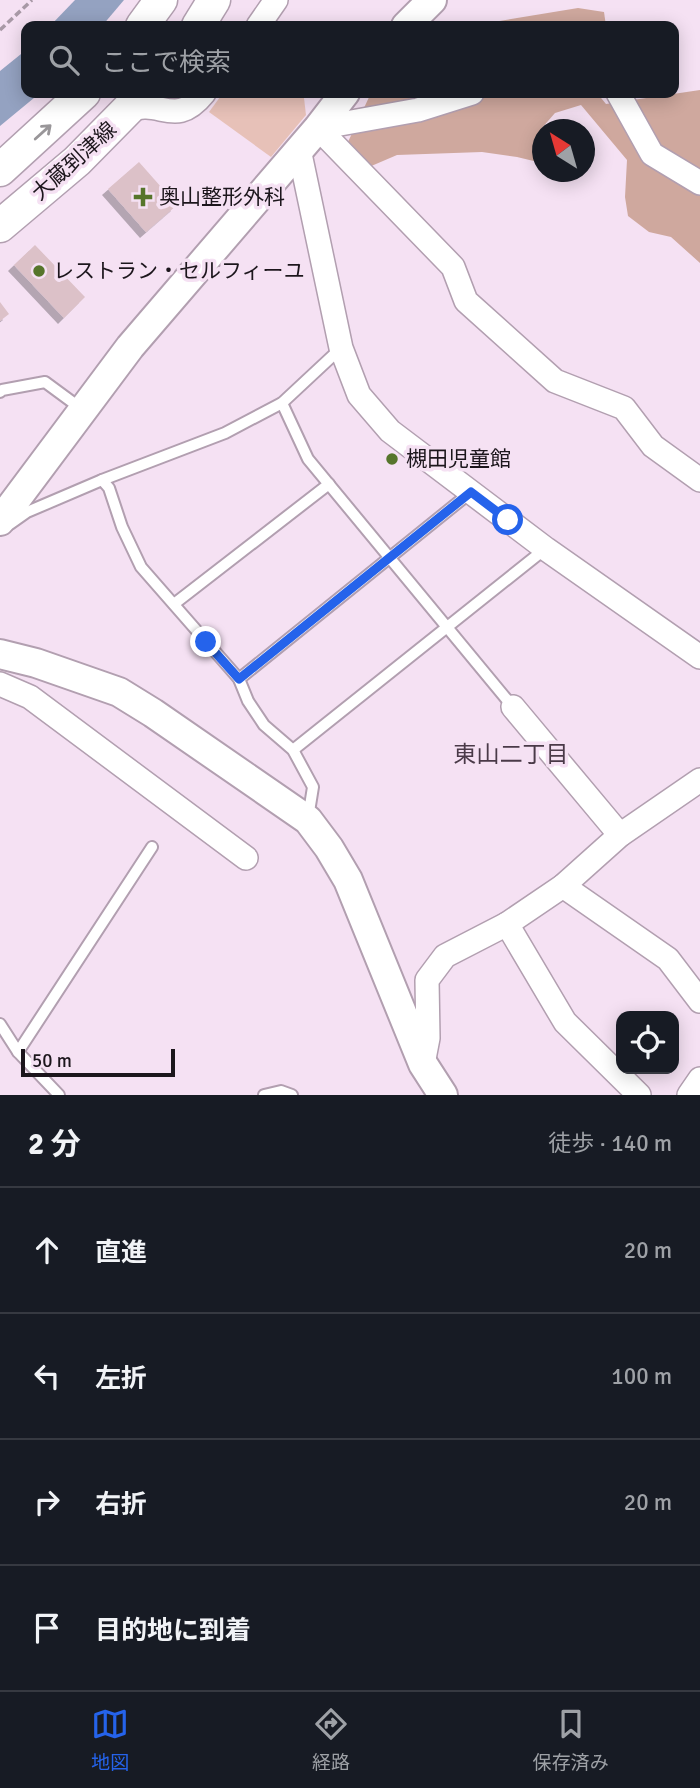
<!DOCTYPE html>
<html lang="ja">
<head>
<meta charset="utf-8">
<style>
  body { margin:0; font-family:Signika,"Noto Sans JP",sans-serif; background:#20242c; color:#f1f3f6 }
  .controls { position:absolute; right:21px; bottom:21px; display:grid; overflow:hidden; border-radius:14px; box-shadow:0 4px 18px #0003 }
  .controls button { width:63px; height:63px; display:grid; place-items:center; padding:0; border:0; border-bottom:2px solid #363941; background:#171b24; color:#f1f3f6; font:35px sans-serif }
  .compass { position:absolute; left:532px; top:119px; width:63px; height:63px; border-radius:50%; background:#171b24; box-shadow:0 4px 18px #0003; rotate:323deg }
  .scale { position:absolute; left:21px; bottom:18px; width:154px; box-sizing:border-box; padding-left:7px; border:4px solid #1c161c; border-top:0; font-size:19px; line-height:24px; white-space:nowrap; color:#1c161c; -webkit-text-stroke:5px #f5e1f3; paint-order:stroke }
  .stop { position:absolute; width:21px; height:21px; margin:-16px; border:5px solid #2563eb; border-radius:50%; background:#fff }
  .stop.end { background:#2563eb; border-color:#fff; box-shadow:0 2px 7px #0008 }
  .list { margin:0; padding:0; list-style:none }
  h2 { display:flex; justify-content:space-between; align-items:center; height:91px; margin:0; padding:0 28px; font-size:30px }
  h2 small { font-size:23px; font-weight:400; color:#9ea1a6 }
  .list li { display:grid; grid-template-columns:46px 1fr auto; gap:21px; align-items:center; box-sizing:border-box; height:126px; padding:0 28px; border-top:2px solid #363941 }
  .list b { display:block; font-size:26px; white-space:nowrap }
  .list em { font-size:23px; font-style:normal; color:#9ea1a6 }
  .icon { flex:none; width:38px; height:38px; fill:none; stroke:currentColor; stroke-width:2; stroke-linecap:round; stroke-linejoin:round }
  .map { position:relative; flex:none; width:700px; height:1095px; overflow:hidden }
  .search { position:absolute; background:#171b24; box-shadow:0 4px 18px #0003; left:21px; right:21px; top:21px; height:77px; display:flex; align-items:center; gap:18px; box-sizing:border-box; padding:0 24px; border-radius:14px; color:#9ea1a6; font-size:26px }
  .sheet { height:595px; background:#171b24 }
  nav { display:flex; justify-content:space-around; align-items:center; box-sizing:border-box; height:98px; border-top:2px solid #363941; background:#171b24; font-size:19px; color:#9ea1a6 }
  nav a { display:grid; justify-items:center; gap:4px }
  nav .on { color:#2563eb }
  .map>svg:first-child { display:block }
  .green { fill:#e7c1b8 }
  .forest { fill:#cfa89e }
  .water { fill:#94a2c1 }
  .building { fill:#dcc1c8; filter:url(#shadow) }
  .lines { fill:none; stroke-linecap:round; stroke-linejoin:round }
  .service-casing { stroke:#b29fb0; stroke-width:14 }
  .minor-casing { stroke:#b29fb0; stroke-width:26 }
  .tertiary-casing { stroke:#b29fb0; stroke-width:32 }
  .secondary-casing { stroke:#b29fb0; stroke-width:35 }
  .path { stroke:#a899a6; stroke-width:3.5; stroke-dasharray:7 3.5; stroke-linecap:butt }
  .service { stroke:#fff; stroke-width:10 }
  .minor { stroke:#fff; stroke-width:23 }
  .tertiary { stroke:#fff; stroke-width:28 }
  .secondary { stroke:#fff; stroke-width:32 }
  .oneway { stroke:#999699 }
  .route { stroke:#2563eb; stroke-width:9 }
  .poi-dot { fill:#56752b; stroke:#f5e1f3; stroke-width:2.5 }
  .labels { text-anchor:middle; dominant-baseline:central; stroke-width:7; stroke-linejoin:round; paint-order:stroke }
  .street-label { font-size:21px; fill:#1c161c; stroke:#f5e1f3 }
  .poi-label { font-size:21px; fill:#1c161c; stroke:#f5e1f3; text-anchor:start }
  .neighbourhood-label { font-size:23px; fill:#4a3a48; stroke:#f5e1f3 }
</style>
</head>
<body>
<div class="map">
<svg width="700" height="1095" viewBox="0 0 700 1095">
  <defs>
    <filter id="shadow"><feDropShadow dx="-6" dy="6" stdDeviation="0" flood-color="#0004"/></filter>
  </defs>
  <rect width="100%" height="100%" fill="#f5e1f3"/>
  <!-- green -->
  <path class="green" d="M223,93H297L304,98L306,115L271,157L209,112Z"/>
  <!-- forest -->
  <g class="forest">
    <path d="M578,8L604,12L606,26H469Z"/>
    <path d="M700,90V263L671,237L649,232L628,216L625,197L627,160L581,105L555,113L541,129L542,163L517,157L482,152L397,155L362,170L347,144L371,93H597L606,104Z"/>
  </g>
  <!-- water -->
  <g class="water">
    <path d="M75,0H124L102,26H50Z"/>
    <path d="M26,50V93H40L0,126V71Z"/>
  </g>
  <!-- building -->
  <g class="building">
    <path d="M139,162L177,205L146,232L108,189Z"/>
    <path d="M35,245L85,297L64,318L14,265Z"/>
    <path d="M0,302L9,314L0,321Z"/>
  </g>
  <g class="lines">
    <defs>
      <g id="service">
        <path d="M0,392L2,390L45,382L83,410"/>
        <path d="M282,403L308,459L513,707"/>
        <path d="M102,480L109,488L122,527L141,567L239,679L248,701L264,725L293,750L313,787L308,818"/>
        <path d="M10,524L27,512L102,480L225,433L282,403L341,348"/>
        <path d="M174,604L329,484"/>
        <path d="M239,679L471,492"/>
        <path d="M293,750L545,549"/>
        <path d="M0,1024L18,1052L59,1095"/>
        <path d="M18,1052L152,847"/>
        <path d="M264,1095L281,1091L292,1095"/>
      </g>
      <g id="minor">
        <path d="M258,26L276,0"/>
        <path d="M618,93L652,154L700,183"/>
        <path d="M129,110C161,98 175,129 204,93"/>
        <path d="M318,128L453,267L466,301L555,381L624,408L653,446L700,480"/>
        <path d="M318,128L418,110L472,93"/>
        <path d="M299,149L341,348L359,395L390,431L546,549L700,657"/>
        <path d="M0,684L30,697L246,858"/>
        <path d="M513,707L620,835"/>
        <path d="M563,886L668,959L700,1001"/>
        <path d="M507,924L565,1022L639,1095"/>
        <path d="M423,1064L428,1038L427,980L445,956L507,924L563,886L620,835L700,780"/>
        <path d="M689,1095L700,1079"/>
      </g>
      <g id="tertiary">
        <path d="M406,26L432,0"/>
        <path d="M0,521L130,347L318,128L345,93"/>
        <path d="M0,654L36,663L119,692L153,713L308,820L329,848L348,880L423,1064L443,1095"/>
      </g>
      <g id="secondary">
        <path d="M142,26L161,0"/>
        <path d="M198,26L214,0"/>
        <path d="M0,170L84,93"/>
        <path d="M0,226L77,161L144,93"/>
      </g>
    </defs>
    <!-- service casing -->
    <use href="#service" class="service-casing"/>
    <!-- minor casing -->
    <use href="#minor" class="minor-casing"/>
    <!-- tertiary casing -->
    <use href="#tertiary" class="tertiary-casing"/>
    <!-- secondary casing -->
    <use href="#secondary" class="secondary-casing"/>
    <!-- path -->
    <path class="path" d="M0,30L32,0"/>
    <!-- service -->
    <use href="#service" class="service"/>
    <!-- minor -->
    <use href="#minor" class="minor"/>
    <!-- tertiary -->
    <use href="#tertiary" class="tertiary"/>
    <!-- secondary -->
    <use href="#secondary" class="secondary"/>
  </g>
  <!-- one-way arrows -->
  <defs><path id="oneway-shaft" d="M-6 0H5M1.5-3L5.5 0L1.5 3" fill="none" stroke-width="1.6" stroke-linecap="round" stroke-linejoin="round" transform="scale(1.75)"/></defs>
  <use class="oneway" href="#oneway-shaft" transform="translate(43 132) rotate(-42)"/>
  <g class="lines">
    <!-- route -->
    <path class="route" d="M206,642L239,679L471,492L508,520"/>
  </g>
  <!-- markers -->
  <g class="poi-dot">
    <path d="M139.5 186.5h7v7h7v7h-7v7h-7v-7h-7v-7h7z"/>
    <circle cx="39" cy="271" r="7"/>
    <circle cx="392" cy="459" r="7"/>
  </g>
  <g class="labels">
    <!-- street labels -->
    <g class="street-label">
      <text transform="translate(74 161) rotate(-42)">大蔵到津線</text>
    </g>
    <!-- poi labels -->
    <g class="poi-label">
      <text x="159" y="197">奥山整形外科</text>
      <text x="53" y="271">レストラン・セルフィーユ</text>
      <text x="406" y="459">槻田児童館</text>
    </g>
    <!-- neighbourhood labels -->
    <g class="neighbourhood-label">
      <text x="511" y="754">東山二丁目</text>
    </g>
  </g>
</svg>
<div class="controls">
<button><svg class="icon" aria-label="locate" viewBox="0 0 24 24"><circle cx="12" cy="12" r="6"/><path d="M12 2v4M12 18v4M2 12h4M18 12h4"/></svg></button>
</div>
<svg class="compass" viewBox="-18 -18 36 36"><path d="M0-13l5 13h-10z" fill="#e53935"/><path d="M0 13l5-13h-10z" fill="#9ea1a6"/></svg>
<div class="scale">50 m</div>
<div class="stop" style="left:508px;top:520px"></div>
<div class="stop end" style="left:206px;top:642px"></div>
<div class="search"><svg class="icon" aria-label="search" viewBox="0 0 24 24"><circle cx="10" cy="10" r="6"/><path d="M15 15l6 6"/></svg>ここで検索</div>
</div>
<section class="sheet">
<h2>2 分<small>徒歩 · 140 m</small></h2>
<ul class="list">
<li><svg class="icon" aria-label="ahead" viewBox="0 0 24 24"><path d="M12 20V5M6 11l6-6 6 6"/></svg><div><b>直進</b></div><em>20 m</em></li>
<li><svg class="icon" aria-label="left" viewBox="0 0 24 24"><path d="M17 20v-9H6M10 6l-5 5 5 5"/></svg><div><b>左折</b></div><em>100 m</em></li>
<li><svg class="icon" aria-label="right" viewBox="0 0 24 24"><path d="M7 20v-9h11M14 6l5 5-5 5"/></svg><div><b>右折</b></div><em>20 m</em></li>
<li><svg class="icon" aria-label="arrive" viewBox="0 0 24 24"><path d="M6 21V4h12l-3 4 3 4H6"/></svg><div><b>目的地に到着</b></div></li>
</ul>
</section>
<nav>
<a class="on"><svg class="icon" aria-label="map" viewBox="0 0 24 24"><path d="M3 6l6-2 6 2 6-2v14l-6 2-6-2-6 2zM9 4v14M15 6v14"/></svg>地図</a>
<a><svg class="icon" aria-label="directions" viewBox="0 0 24 24"><path d="M12 3l9 9-9 9-9-9zM9 14v-3h6M13 9l2 2-2 2"/></svg>経路</a>
<a><svg class="icon" aria-label="saved" viewBox="0 0 24 24"><path d="M7 4h10v16l-5-4-5 4z"/></svg>保存済み</a>
</nav>
</body>
</html>
